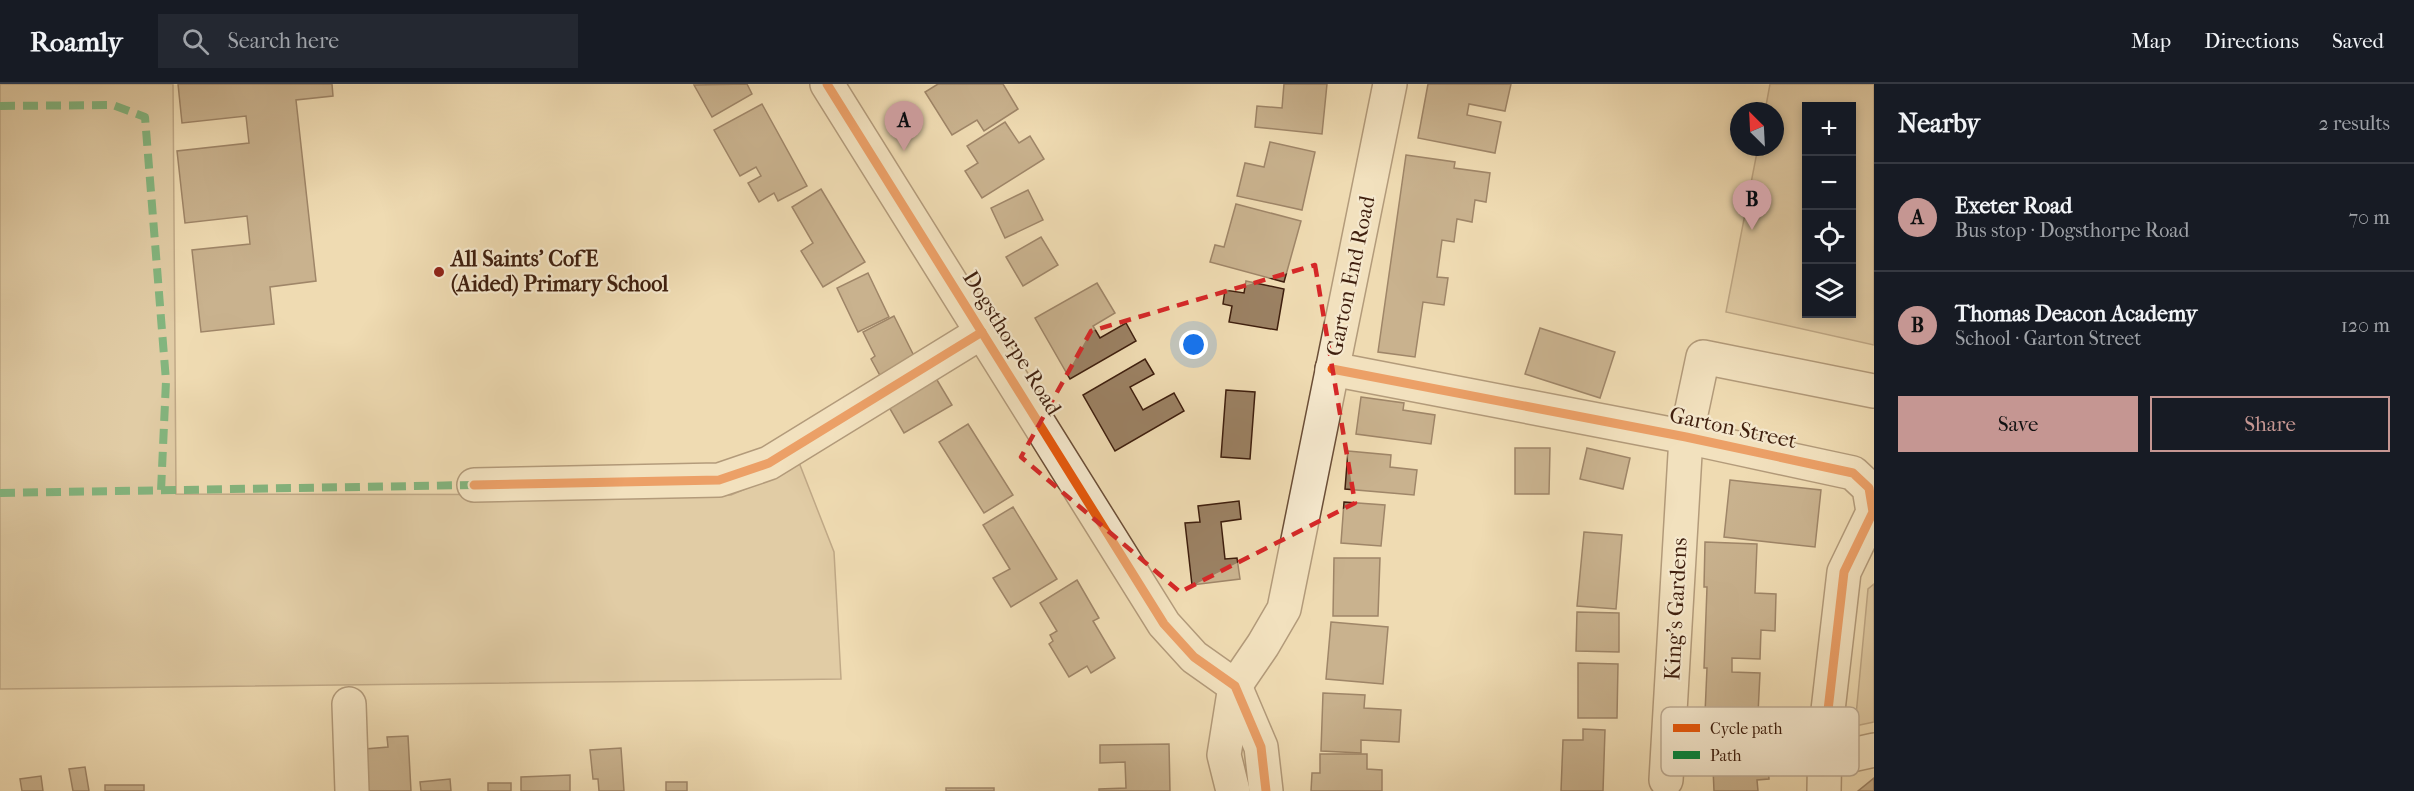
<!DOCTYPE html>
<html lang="en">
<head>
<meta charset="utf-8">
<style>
  body { margin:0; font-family:"IM FELL French Canon",serif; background:#242831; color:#f1f3f6 }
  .controls { position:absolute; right:18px; top:18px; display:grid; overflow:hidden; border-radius:0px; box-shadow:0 3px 9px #0003 }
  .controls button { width:54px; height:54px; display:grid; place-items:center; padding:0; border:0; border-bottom:2px solid #363941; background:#171b24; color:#f1f3f6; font:30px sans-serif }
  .compass { position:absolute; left:1730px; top:18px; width:54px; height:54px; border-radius:50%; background:#171b24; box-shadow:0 3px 9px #0003; rotate:336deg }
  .you { position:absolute; left:1194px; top:261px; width:21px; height:21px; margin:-15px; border:4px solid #fff; border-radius:50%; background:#1a73e8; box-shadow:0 0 0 9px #1a73e833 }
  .badge { display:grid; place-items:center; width:39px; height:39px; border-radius:50%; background:#c59692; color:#111; font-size:20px; font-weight:700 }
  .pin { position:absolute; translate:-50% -50px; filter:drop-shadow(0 2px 3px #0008) }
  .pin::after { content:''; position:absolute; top:32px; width:21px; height:18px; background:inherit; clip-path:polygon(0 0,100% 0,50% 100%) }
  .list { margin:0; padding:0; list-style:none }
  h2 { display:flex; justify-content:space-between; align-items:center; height:78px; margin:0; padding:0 24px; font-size:26px }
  h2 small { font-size:20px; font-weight:400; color:#9ea1a6 }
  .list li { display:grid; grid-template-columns:39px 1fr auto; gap:18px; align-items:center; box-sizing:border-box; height:108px; padding:0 24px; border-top:2px solid #363941 }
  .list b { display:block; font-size:22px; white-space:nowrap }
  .list p { margin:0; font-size:20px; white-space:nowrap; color:#9ea1a6 }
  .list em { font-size:20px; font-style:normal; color:#9ea1a6 }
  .actions { display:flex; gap:12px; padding:18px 24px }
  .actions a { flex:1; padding:14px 0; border:2px solid #c59692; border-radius:0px; text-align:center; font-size:21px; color:#c59692 }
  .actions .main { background:#c59692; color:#111 }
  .icon { flex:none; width:33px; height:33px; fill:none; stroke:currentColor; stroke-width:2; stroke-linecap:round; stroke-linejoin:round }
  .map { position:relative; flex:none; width:1874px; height:707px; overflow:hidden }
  header { display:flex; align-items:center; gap:36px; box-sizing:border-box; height:84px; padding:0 30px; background:#171b24; border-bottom:2px solid #363941 }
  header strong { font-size:28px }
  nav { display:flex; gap:33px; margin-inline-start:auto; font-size:21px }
  .search { width:420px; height:54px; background:#242831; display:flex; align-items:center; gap:15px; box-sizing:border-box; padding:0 21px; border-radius:0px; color:#9ea1a6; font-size:22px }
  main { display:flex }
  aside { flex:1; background:#171b24 }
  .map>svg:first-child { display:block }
  .green { fill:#d1bb96; stroke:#886d52; stroke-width:1.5; fill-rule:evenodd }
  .building { fill:#9b8163; stroke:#3f1f0e; stroke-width:1.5 }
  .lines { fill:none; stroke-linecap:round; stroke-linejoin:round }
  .minor-casing { stroke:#6b4e37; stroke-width:36 }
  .minor { stroke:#f5e8cd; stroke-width:33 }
  .quiet { stroke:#00873e; stroke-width:8; stroke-dasharray:15 8; stroke-linecap:butt }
  .cycleway-casing { stroke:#f5e8cd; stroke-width:13 }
  .cycleway { stroke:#e8590c; stroke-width:9 }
  .marked { fill:none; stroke:#d62828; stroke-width:4.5; stroke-dasharray:12 8; stroke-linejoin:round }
  .poi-dot { fill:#8f2418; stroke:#f5e8cd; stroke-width:2 }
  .labels { text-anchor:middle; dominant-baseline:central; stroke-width:4.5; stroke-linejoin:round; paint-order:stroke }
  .poi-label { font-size:22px; font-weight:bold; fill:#3f1f0e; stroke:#f5e8cd; text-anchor:start }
  .street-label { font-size:22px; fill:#3f1f0e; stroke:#f5e8cd }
  .key { fill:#f5e8cd; stroke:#beac94; stroke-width:1.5 }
  .key-label { font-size:16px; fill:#3f1f0e }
</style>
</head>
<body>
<header>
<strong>Roamly</strong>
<div class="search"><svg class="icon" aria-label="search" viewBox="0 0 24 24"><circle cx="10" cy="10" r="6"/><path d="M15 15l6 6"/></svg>Search here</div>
<nav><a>Map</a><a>Directions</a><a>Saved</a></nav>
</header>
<main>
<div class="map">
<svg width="1874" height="707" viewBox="0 0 1874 707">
  <rect width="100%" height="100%" fill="#efdbb2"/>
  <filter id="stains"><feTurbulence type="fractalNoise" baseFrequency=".00333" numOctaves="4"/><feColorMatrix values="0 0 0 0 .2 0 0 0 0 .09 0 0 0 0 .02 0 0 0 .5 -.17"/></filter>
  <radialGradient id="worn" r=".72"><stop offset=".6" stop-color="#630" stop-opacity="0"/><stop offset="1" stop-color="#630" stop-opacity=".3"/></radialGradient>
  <!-- green -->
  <g class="green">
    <path d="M0,0H173L176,410L731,411L776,392L798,376L834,468L841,595L0,605Z"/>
    <path d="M1770,0H1874V261L1726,228L1758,63H1775V27H1765ZM1806,22H1852V230H1806Z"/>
    <path d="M1874,500V638L1855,642L1868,505Z"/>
  </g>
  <!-- building -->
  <g class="building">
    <path d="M178,0H332L333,12L296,16L316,197L270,203L274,240L201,248L192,166L250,160L247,132L185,139L177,67L249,59L246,32L182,39Z"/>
    <path d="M747,0L752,10L712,33L694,1Z"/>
    <path d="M938,0H1003L1018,25L984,47L977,36L952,51L925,8Z"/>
    <path d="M1284,0H1327L1322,50L1255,43L1257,22L1282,24Z"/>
    <path d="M1428,0H1511L1505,27L1469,20L1467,31L1501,38L1495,69L1418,54Z"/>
    <path d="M762,20L807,102L778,117L774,109L759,118L748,99L761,92L756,83L740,92L714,46Z"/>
    <path d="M1005,38L1019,59L1030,52L1044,75L982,114L965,87L978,79L967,62Z"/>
    <path d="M1270,58L1315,68L1302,126L1237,112L1245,79L1264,83Z"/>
    <path d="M1406,71L1455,78L1454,84L1490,89L1486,118L1475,116L1472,138L1457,135L1454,158L1442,156L1437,193L1448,194L1444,221L1423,218L1415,273L1378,268Z"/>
    <path d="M821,105L865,178L823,203L801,167L813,159L792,123Z"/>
    <path d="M1028,106L1043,136L1005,154L991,124Z"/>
    <path d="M1236,120L1301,137L1284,198L1210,178L1215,161L1224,163Z"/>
    <path d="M1041,153L1058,181L1023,202L1006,173Z"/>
    <path d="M868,189L889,233L858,248L837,204Z"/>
    <path d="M1246,197L1284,205L1277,246L1229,238L1232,222L1223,220L1225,206L1244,209Z"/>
    <path d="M1097,199L1115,229L1093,242L1100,254L1126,239L1136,257L1070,295L1035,234Z"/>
    <path d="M894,232L918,280L883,297L871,275L875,272L863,248Z"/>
    <path d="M1540,244L1615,268L1600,314L1525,290Z"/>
    <path d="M1145,275L1154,290L1130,303L1143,326L1174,309L1184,327L1115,367L1083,311Z"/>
    <path d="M934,291L952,321L904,349L886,318Z"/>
    <path d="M1226,306L1255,308L1250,375L1221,373Z"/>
    <path d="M1361,313L1404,319L1403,326L1435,331L1431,360L1356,350Z"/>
    <path d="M968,340L1013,411L984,429L939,358Z"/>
    <path d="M1515,364H1550L1549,410H1515Z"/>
    <path d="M1587,364L1630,374L1623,405L1580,395Z"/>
    <path d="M1348,367L1391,371L1390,383L1417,386L1414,411L1345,405Z"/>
    <path d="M1730,396L1821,406L1815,463L1724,453Z"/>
    <path d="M1239,417L1241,435L1221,438L1225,475L1237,474L1240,495L1192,501L1185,439L1200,438L1198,422Z"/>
    <path d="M1344,418L1385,421L1381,462L1341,459Z"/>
    <path d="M1013,423L1057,495L1011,523L993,494L1010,485L983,441Z"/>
    <path d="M1584,448L1622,451L1616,525L1577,522Z"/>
    <path d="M1705,458L1757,460L1755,509L1776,510L1775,547L1761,546L1760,575L1732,574V588L1760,589L1758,630H1765L1764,654L1704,652L1707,584H1704L1707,503H1704Z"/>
    <path d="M1334,474H1380L1378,532H1333Z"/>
    <path d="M1077,496L1099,534L1093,537L1115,574L1091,589L1087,582L1069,593L1049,560L1053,557L1050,551L1057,547L1040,519Z"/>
    <path d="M1577,528L1619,529V568L1576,567Z"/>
    <path d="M1331,538L1388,543L1383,600L1326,595Z"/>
    <path d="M1578,579L1618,580L1617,634H1578Z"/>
    <path d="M1323,609L1365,611L1364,624L1401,626L1399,658L1361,656V669L1321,667Z"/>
    <path d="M1583,645L1605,646L1603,707H1561L1563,656H1583Z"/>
    <path d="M408,652L411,707H368L365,665L388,663L387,653Z"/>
    <path d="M1169,660L1170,707H1099V705L1126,704L1125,678L1100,679V661Z"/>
    <path d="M621,664L624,707H599L598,695H593L590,666Z"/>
    <path d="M1320,670H1367V685L1382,686V707H1311L1312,689H1320Z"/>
    <path d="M1768,681L1769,695L1757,696L1758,707H1714L1713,684Z"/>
    <path d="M85,683L89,707H73L69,685Z"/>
    <path d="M570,691V707H521V693Z"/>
    <path d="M41,692L43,707H22L20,695Z"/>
    <path d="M1874,694V707H1858Z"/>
    <path d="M450,695L451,707H421L420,698Z"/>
    <rect x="666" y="698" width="21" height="9"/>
    <rect x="488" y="699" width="23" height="8"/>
    <rect x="105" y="701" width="39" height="6"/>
    <rect x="946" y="704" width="48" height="3"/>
  </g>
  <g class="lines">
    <defs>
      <g id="minor">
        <path d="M827,0L1164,540L1194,573L1235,602L1261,663L1266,707"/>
        <path d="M1332,285L1686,353L1853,389L1869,404L1873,428L1844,488L1825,652L1824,707"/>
        <path d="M474,401L719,396L769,379L982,248"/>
        <path d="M349,620L352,707"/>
        <path d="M1825,677L1874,666"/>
        <path d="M1666,696L1686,353L1703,273L1874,307"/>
        <path d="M1233,707L1224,671L1235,602L1263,561L1284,525L1390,0"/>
      </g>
    </defs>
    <!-- minor casing -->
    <use href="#minor" class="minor-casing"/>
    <!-- minor -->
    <use href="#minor" class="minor"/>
    <!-- quiet -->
    <g class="quiet">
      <path d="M0,22L113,21L145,33L166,297L161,407"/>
      <path d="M0,409L474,401"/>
    </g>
    <defs>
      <g id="cycleway">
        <path d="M827,0L1164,540L1194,573L1235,602L1261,663L1266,707"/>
        <path d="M1332,285L1686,353L1853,389L1869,404L1873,428L1844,488L1825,652"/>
        <path d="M474,401L719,396L769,379L982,248"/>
      </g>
    </defs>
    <!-- cycleway casing -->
    <use href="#cycleway" class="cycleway-casing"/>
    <!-- cycleway -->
    <use href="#cycleway" class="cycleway"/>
  </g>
  <!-- marked area -->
  <path d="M0 0H1874V707H0ZM1315,181L1355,419L1180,508L1021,373L1091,247Z" fill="#efdbb2" fill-opacity=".55" fill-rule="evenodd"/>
  <path class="marked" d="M1315,181L1355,419L1180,508L1021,373L1091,247Z"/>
  <!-- markers -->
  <circle class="poi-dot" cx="439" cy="188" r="6"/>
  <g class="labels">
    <!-- poi labels -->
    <g class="poi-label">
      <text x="451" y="175">All Saints' CofE<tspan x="451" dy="25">(Aided) Primary School</tspan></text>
    </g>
    <!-- street labels -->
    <g class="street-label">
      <text transform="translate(1351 192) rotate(-78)">Garton End Road</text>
      <text transform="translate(1012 259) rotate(58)">Dogsthorpe Road</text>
      <text transform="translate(1733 344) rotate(12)">Garton Street</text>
      <text transform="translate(1676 525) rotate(-87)">King's Gardens</text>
    </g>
  </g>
  <!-- legend -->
  <rect x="1661" y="623" width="198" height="69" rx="9" class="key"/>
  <rect x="1673" y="640" width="27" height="8" fill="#e8590c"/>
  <rect x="1673" y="667" width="27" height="8" fill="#00873e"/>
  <g class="key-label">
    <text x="1710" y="650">Cycle path</text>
    <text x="1710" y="677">Path</text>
  </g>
  <rect width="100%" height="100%" filter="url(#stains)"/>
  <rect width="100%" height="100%" fill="url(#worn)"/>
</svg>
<div class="controls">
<button>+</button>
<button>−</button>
<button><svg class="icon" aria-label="locate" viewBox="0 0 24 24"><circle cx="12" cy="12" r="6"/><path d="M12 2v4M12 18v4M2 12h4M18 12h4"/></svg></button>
<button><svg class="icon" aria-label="layers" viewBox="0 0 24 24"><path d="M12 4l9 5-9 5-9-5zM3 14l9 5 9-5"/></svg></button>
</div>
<svg class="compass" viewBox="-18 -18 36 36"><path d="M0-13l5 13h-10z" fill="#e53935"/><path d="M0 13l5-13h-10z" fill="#9ea1a6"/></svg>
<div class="you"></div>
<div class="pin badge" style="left:904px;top:67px">A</div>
<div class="pin badge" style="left:1752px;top:146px">B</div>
</div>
<aside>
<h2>Nearby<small>2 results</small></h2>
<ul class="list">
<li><span class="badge">A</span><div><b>Exeter Road</b><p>Bus stop · Dogsthorpe Road</p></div><em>70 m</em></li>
<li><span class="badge">B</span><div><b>Thomas Deacon Academy</b><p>School · Garton Street</p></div><em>120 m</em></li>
</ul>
<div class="actions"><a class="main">Save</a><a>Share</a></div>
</aside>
</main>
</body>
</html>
